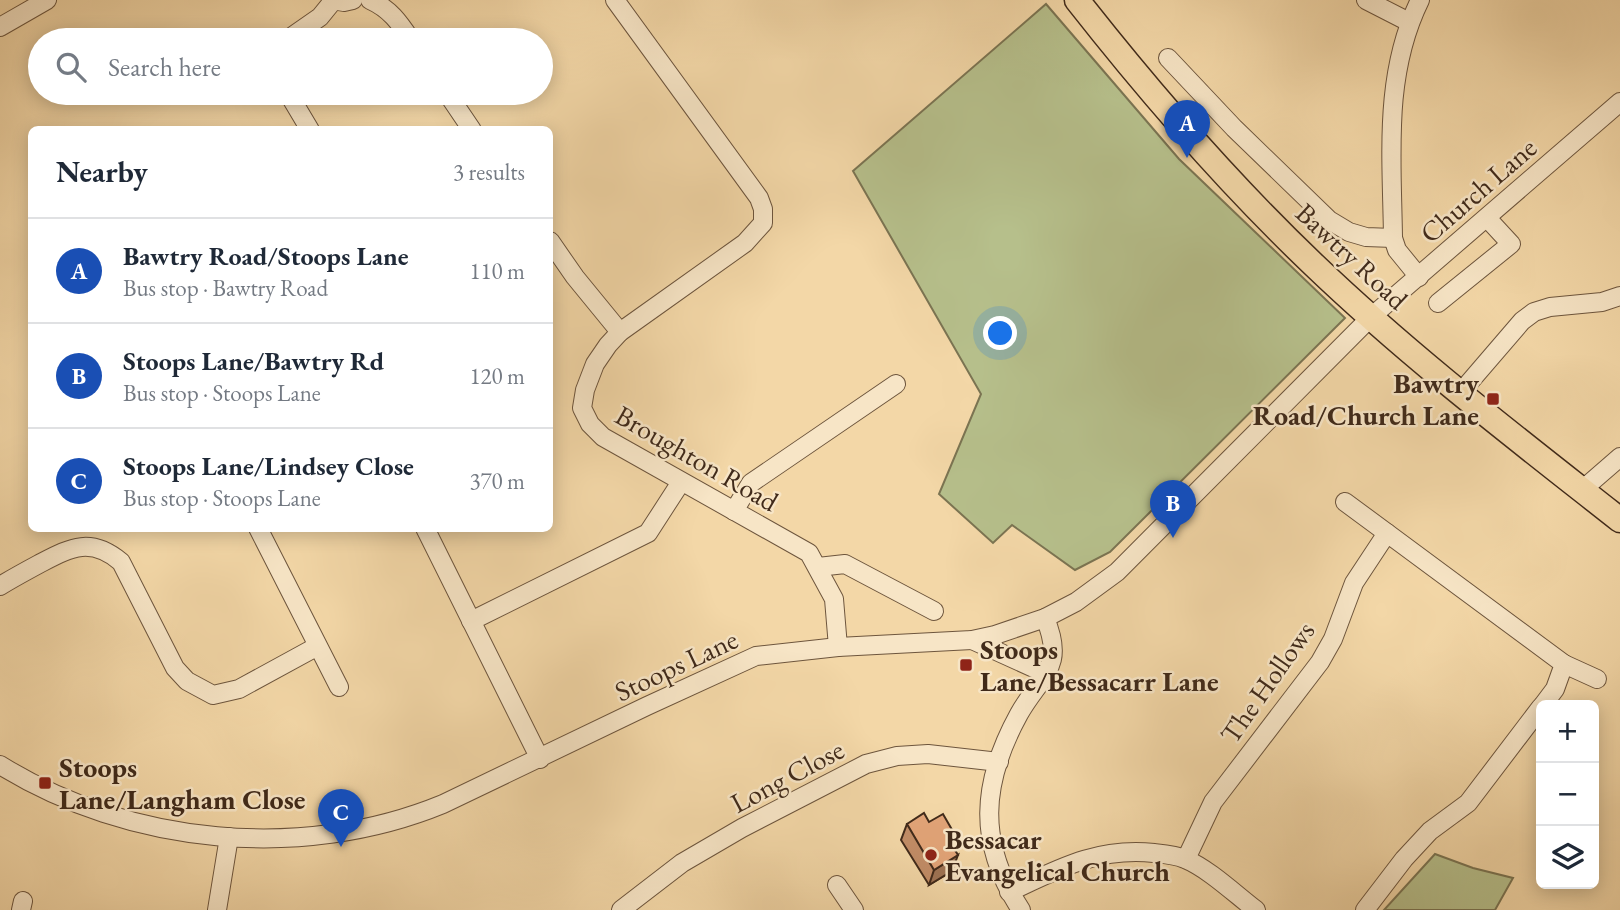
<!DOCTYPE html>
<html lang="en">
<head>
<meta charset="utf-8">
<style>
  body { margin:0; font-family:"EB Garamond",serif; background:#f2f2f3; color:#1f2937 }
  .controls { position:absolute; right:21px; bottom:21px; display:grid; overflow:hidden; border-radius:10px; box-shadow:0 4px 18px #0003 }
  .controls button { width:63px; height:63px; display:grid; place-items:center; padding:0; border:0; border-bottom:2px solid #e0e1e3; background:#fff; color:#1f2937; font:35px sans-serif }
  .you { position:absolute; left:1001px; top:334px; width:24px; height:24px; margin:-18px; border:5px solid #fff; border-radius:50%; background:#1a73e8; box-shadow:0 0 0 10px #1a73e833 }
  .badge { display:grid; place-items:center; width:46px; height:46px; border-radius:50%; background:#0f766e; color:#fff; font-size:23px; font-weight:700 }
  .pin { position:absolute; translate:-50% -58px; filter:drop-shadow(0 2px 4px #0008) }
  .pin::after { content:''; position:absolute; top:37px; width:24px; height:21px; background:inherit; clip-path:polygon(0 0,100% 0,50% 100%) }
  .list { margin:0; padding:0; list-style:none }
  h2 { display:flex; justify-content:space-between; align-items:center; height:91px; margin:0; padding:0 28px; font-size:30px }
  h2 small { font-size:23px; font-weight:400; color:#747a83 }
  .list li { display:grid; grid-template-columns:46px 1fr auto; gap:21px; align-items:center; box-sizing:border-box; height:105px; padding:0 28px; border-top:2px solid #e0e1e3 }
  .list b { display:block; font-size:26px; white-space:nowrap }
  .list p { margin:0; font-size:23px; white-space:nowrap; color:#747a83 }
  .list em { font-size:23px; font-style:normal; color:#747a83 }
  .icon { flex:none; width:38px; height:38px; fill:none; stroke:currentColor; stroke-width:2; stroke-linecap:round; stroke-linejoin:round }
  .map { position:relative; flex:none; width:1620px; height:910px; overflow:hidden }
  .search { position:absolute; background:#fff; box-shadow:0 4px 18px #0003; left:28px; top:28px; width:525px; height:77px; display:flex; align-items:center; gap:18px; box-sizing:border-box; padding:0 24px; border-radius:38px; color:#747a83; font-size:26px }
  .panel { position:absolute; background:#fff; box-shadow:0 4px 18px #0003; left:28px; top:126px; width:525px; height:406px; border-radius:10px }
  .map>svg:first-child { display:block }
  .green { fill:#b6bf8b; stroke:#7b7452; stroke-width:2 }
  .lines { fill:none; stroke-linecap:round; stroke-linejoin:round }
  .minor-casing { stroke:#6d553d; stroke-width:20 }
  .highway-casing { stroke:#402a1a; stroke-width:27 }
  .minor { stroke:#f7e5c6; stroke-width:18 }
  .highway { stroke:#f3d7a7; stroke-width:24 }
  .wall { fill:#c28d67; stroke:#402a1a; stroke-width:2 }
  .shaded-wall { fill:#9e7354; stroke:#402a1a; stroke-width:2 }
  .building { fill:#e2a478; stroke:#402a1a; stroke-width:2 }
  .poi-dot { fill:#8f2418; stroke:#f7e5c6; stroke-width:2.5 }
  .labels { text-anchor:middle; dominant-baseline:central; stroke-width:5; stroke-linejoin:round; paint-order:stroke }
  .street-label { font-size:28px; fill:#402a1a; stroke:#f7e5c6 }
  .poi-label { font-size:28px; font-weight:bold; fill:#402a1a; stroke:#f7e5c6; text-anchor:start }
</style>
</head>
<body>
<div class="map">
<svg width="1620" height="910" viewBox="0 0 1620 910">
  <rect width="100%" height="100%" fill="#f3d7a7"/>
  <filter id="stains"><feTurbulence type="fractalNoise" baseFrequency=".00286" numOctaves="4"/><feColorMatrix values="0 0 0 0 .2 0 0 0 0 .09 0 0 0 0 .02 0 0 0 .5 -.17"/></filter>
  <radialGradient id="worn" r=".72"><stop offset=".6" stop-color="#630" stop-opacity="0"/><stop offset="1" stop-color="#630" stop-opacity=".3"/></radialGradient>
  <!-- green -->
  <g class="green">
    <path d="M1046,4L1179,159L1345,318L1110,552L1075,570L1012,525L993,543L939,494L981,394L853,171Z"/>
    <path d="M1435,854L1473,868L1513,878L1495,910H1384Z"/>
  </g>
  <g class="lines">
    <defs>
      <g id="minor">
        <path d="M332,0L344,2L353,0"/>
        <path d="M370,0C390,9 399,22 411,40"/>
        <path d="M615,0L759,198L763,209V223L745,243L620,332L608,345L595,364L585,390L582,408L590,424L603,437L809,553L834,599L838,647"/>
        <path d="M1366,0L1409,22"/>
        <path d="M0,27L47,0"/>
        <path d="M287,40L320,17L333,1"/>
        <path d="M1168,58L1234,128L1329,220L1349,232L1366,237L1393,238"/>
        <path d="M288,93L310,130"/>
        <path d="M447,93L472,130"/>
        <path d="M550,241L575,277L620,332"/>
        <path d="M1419,277L1397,250L1393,238C1392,157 1383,75 1420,0"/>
        <path d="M1438,303L1511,244L1487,218"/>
        <path d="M1461,392L1522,321L1534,312L1550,307L1602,302L1620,296"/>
        <path d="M1582,490L1620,457"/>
        <path d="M1345,502L1387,533"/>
        <path d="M734,511L751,483L896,384"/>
        <path d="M258,528L339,687"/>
        <path d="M425,528L540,759"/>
        <path d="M818,567L845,564L934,611"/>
        <path d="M0,586C13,578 26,571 39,564C70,548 90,536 121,562L175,668L187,681L213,695L239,689L316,647"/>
        <path d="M471,621L648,533L681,482"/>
        <path d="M972,640L1047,674"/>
        <path d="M1564,664L1597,679"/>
        <path d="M0,765C129,845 302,862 443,804L647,706L756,656L838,647L972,640L995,635L1045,618L1076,602L1117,572L1371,317L1620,102"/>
        <path d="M1186,859L1213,802L1320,662L1333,639L1354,583L1387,533L1564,664L1555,689L1543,705"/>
        <path d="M837,885L854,910"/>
        <path d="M1009,892C1058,869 1097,847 1154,853C1164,854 1176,855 1185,859C1209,869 1235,894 1256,910"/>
        <path d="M21,910L23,901"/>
        <path d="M217,910L229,837"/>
        <path d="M621,910L682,863L742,828L866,764L897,756L928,754L999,762"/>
        <path d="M1021,910C977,843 981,783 1019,714C1041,675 1066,668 1045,618"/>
        <path d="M1365,910L1404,859L1430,831L1468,803L1541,707"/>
      </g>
      <path id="highway" d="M1077,0C1150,93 1228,183 1314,265C1410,357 1516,438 1620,520"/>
    </defs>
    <!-- minor casing -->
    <use href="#minor" class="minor-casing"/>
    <!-- highway casing -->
    <use href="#highway" class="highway-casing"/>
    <!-- minor -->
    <use href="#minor" class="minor"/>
    <!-- highway -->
    <use href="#highway" class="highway"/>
  </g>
  <!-- wall -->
  <path class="wall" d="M929,822L955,835L952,845V871L929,885L901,840L907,824Z"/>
  <!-- shaded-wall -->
  <g class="shaded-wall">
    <path d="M955,835L950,851L948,839Z"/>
    <path d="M958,855L952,871L929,885L934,870Z"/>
  </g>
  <!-- building -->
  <path class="building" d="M924,813L929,822L943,814L955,835L948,839L958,855L934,870L907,824Z"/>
  <!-- markers -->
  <g class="poi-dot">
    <rect x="1486" y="392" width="14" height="14" rx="3.5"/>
    <rect x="959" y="658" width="14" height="14" rx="3.5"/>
    <rect x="38" y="776" width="14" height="14" rx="3.5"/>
    <circle cx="931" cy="855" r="7"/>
  </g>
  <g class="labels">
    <!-- street labels -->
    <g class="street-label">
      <text transform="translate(1478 190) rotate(-41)">Church Lane</text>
      <text transform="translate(1352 256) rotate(43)">Bawtry Road</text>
      <text transform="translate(697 458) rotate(30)">Broughton Road</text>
      <text transform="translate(676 665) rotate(-25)">Stoops Lane</text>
      <text transform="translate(1267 682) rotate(-55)">The Hollows</text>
      <text transform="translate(787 776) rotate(-28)">Long Close</text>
    </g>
    <!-- poi labels -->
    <g class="poi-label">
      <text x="1479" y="383" text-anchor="end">Bawtry<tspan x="1479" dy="32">Road/Church Lane</tspan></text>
      <text x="980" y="649">Stoops<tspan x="980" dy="32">Lane/Bessacarr Lane</tspan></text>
      <text x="59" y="767">Stoops<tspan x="59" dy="32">Lane/Langham Close</tspan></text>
      <text x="945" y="839">Bessacar<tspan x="945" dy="32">Evangelical Church</tspan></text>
    </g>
  </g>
  <rect width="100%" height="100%" filter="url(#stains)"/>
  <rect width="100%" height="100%" fill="url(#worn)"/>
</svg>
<div class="controls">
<button>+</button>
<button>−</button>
<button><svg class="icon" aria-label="layers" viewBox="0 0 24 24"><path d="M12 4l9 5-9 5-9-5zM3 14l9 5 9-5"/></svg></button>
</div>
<div class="you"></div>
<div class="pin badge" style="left:1187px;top:158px;background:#1a4fb4">A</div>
<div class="pin badge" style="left:1173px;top:538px;background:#1a4fb4">B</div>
<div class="pin badge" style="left:341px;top:847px;background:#1a4fb4">C</div>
<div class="search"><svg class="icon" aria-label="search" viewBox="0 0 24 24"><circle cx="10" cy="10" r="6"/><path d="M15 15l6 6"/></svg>Search here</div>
<section class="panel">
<h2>Nearby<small>3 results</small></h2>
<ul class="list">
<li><span class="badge" style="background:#1a4fb4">A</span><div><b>Bawtry Road/Stoops Lane</b><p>Bus stop · Bawtry Road</p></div><em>110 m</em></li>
<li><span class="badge" style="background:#1a4fb4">B</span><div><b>Stoops Lane/Bawtry Rd</b><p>Bus stop · Stoops Lane</p></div><em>120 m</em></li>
<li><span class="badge" style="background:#1a4fb4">C</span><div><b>Stoops Lane/Lindsey Close</b><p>Bus stop · Stoops Lane</p></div><em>370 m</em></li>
</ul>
</section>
</div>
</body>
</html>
